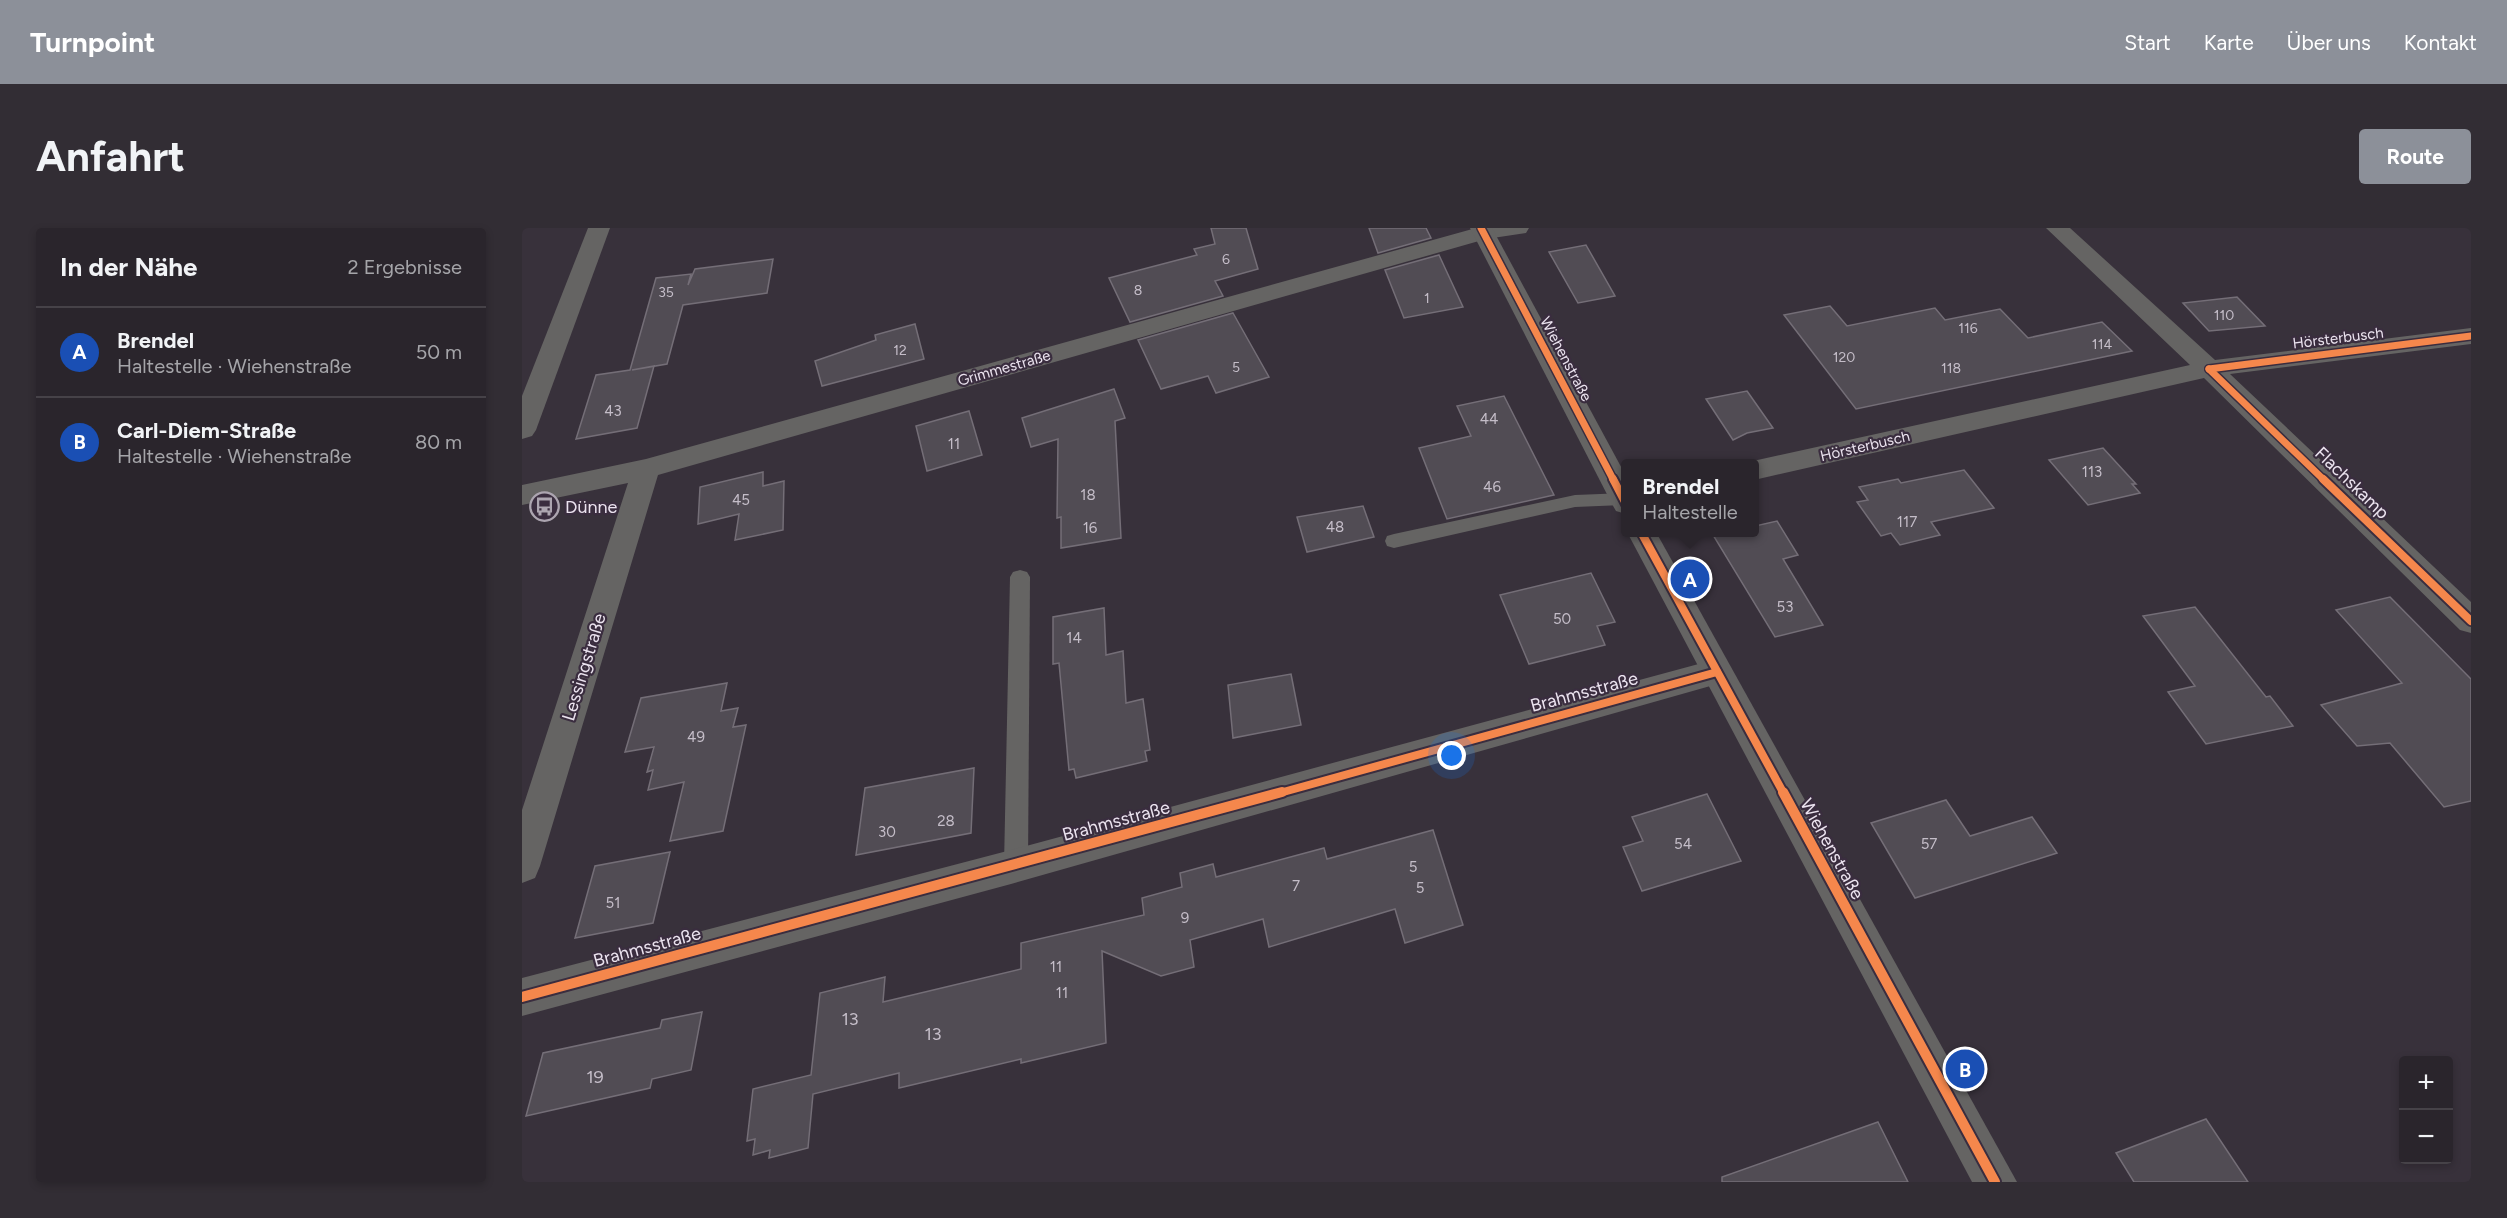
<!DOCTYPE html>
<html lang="de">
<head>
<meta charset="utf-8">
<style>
  body { margin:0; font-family:Figtree,sans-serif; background:#322d34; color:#f1f3f6 }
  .controls { position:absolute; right:18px; bottom:18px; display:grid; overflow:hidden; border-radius:6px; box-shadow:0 3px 9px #0003 }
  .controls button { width:54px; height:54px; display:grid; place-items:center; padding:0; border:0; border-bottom:2px solid #464248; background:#2a252c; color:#f1f3f6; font:30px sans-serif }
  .you { position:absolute; left:930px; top:528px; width:21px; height:21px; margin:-15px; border:4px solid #fff; border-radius:50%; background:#1a73e8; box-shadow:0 0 0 9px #1a73e833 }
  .badge { display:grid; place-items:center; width:39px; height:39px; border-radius:50%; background:#8c9099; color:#fff; font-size:20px; font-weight:700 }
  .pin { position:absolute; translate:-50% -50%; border:3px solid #fff; box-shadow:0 2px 6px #0006 }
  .popup { position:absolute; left:1099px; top:231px; width:138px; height:78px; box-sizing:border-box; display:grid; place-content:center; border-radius:6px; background:#2a252c; filter:drop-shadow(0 2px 4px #0005); font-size:20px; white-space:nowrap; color:#a5a5a9 }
  .popup b { font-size:22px; color:#f1f3f6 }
  .popup::after { content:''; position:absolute; left:50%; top:100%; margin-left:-12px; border:12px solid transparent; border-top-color:#2a252c }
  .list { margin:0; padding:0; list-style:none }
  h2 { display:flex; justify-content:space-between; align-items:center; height:78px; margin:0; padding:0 24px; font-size:26px }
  h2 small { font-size:20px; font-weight:400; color:#a5a5a9 }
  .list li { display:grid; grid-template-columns:39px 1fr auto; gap:18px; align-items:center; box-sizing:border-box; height:90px; padding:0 24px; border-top:2px solid #464248 }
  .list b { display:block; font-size:22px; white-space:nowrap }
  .list p { margin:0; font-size:20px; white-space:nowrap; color:#a5a5a9 }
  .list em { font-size:20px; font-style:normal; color:#a5a5a9 }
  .map { position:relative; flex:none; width:1949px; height:954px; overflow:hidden; border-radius:6px }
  header { display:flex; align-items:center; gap:36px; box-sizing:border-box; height:84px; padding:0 30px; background:#8c9099; color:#fff }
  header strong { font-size:28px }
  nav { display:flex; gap:33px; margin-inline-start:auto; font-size:21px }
  .intro { display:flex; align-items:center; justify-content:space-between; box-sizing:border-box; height:144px; padding:0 36px }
  h1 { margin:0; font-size:42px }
  .button { padding:15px 27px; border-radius:6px; background:#8c9099; color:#fff; font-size:21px; font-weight:700 }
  main { display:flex; gap:36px; padding:0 36px }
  aside { flex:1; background:#2a252c; border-radius:6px; box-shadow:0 3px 9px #0003 }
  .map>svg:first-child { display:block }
  .building { fill:#514c54; stroke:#746e77; stroke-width:1.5 }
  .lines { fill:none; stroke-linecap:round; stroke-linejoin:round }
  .service { fill:#656463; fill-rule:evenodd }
  .minor { fill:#656463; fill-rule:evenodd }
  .tertiary { fill:#656463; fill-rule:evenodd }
  .cycleway-far2-casing { stroke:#3a2d3f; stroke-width:10 }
  .cycleway-far1-casing { stroke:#3a2d3f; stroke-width:12 }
  .cycleway-casing { stroke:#3a2d3f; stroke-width:14 }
  .cycleway-far2 { stroke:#f5874c; stroke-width:7 }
  .cycleway-far1 { stroke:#f5874c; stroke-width:8 }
  .cycleway { stroke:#f5874c; stroke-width:10 }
  .labels { text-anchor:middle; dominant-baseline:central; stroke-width:4.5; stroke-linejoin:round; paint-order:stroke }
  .far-number-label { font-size:14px; fill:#c4bdc8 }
  .far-street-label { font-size:15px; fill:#ebe3ef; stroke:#3a2d3f }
  .number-label { font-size:15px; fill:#c4bdc8 }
  .street-label { font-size:18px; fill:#ebe3ef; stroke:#3a2d3f }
  .poi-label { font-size:18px; fill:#ebe3ef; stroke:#3a2d3f; text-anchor:start }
  .near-number-label { font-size:18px; fill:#c4bdc8 }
</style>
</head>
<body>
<header>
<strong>Turnpoint</strong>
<nav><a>Start</a><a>Karte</a><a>Über uns</a><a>Kontakt</a></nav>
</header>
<div class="intro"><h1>Anfahrt</h1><a class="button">Route</a></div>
<main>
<aside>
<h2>In der Nähe<small>2 Ergebnisse</small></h2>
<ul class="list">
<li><span class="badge" style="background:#1a4fb4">A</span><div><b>Brendel</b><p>Haltestelle · Wiehenstraße</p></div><em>50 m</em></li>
<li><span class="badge" style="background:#1a4fb4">B</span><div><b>Carl-Diem-Straße</b><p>Haltestelle · Wiehenstraße</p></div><em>80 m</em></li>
</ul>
</aside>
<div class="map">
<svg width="1949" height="954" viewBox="0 0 1949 954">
  <rect width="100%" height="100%" fill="#38313b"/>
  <!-- building -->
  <g class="building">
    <path d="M689,0H724L736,41L693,53L701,68L608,94L587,50L675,27L672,21L693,16Z"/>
    <path d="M847,0H904L909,10L856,25Z"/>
    <path d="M1064,17L1093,68L1056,75L1027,24Z"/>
    <path d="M917,27L941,79L882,90L863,42Z"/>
    <path d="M251,31L245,65L161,77L145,136L110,142L132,138L115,200L54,211L74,147L108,142L134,50L169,46L166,57L173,41Z"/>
    <path d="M1715,69L1743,98L1687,103L1661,75Z"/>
    <path d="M1308,78L1325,98L1413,80L1423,92L1478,81L1506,110L1580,94L1610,123L1334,181L1262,87Z"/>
    <path d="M711,85L747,149L694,165L686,148L639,161L616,112Z"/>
    <path d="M393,96L402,131L300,158L293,133L354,112L353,107Z"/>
    <path d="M592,161L603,190L593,193L599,310L539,320V289L535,290L536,211L509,219L500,190Z"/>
    <path d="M1225,163L1251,200L1225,205L1211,212L1184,171Z"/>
    <path d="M982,168L1032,267L925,291L897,220L949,208L935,178Z"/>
    <path d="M447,183L460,227L405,243L394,198Z"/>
    <path d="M1581,220L1614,256H1610L1618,265L1566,277L1527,232Z"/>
    <path d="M1442,242L1472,280L1409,294L1418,307L1378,317L1369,305L1359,308L1335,274L1346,272L1337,259L1376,251L1379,255Z"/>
    <path d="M241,244V258L262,253L261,302L213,312L217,286L176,296L178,259Z"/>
    <path d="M841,278L852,309L785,324L775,289Z"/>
    <path d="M1255,293L1276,327L1261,331L1301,397L1253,409L1191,307L1233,304V298Z"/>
    <path d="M1069,345L1093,394L1075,398L1083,417L1007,436L978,367Z"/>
    <path d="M1868,369L1949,451V573L1922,579L1868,515L1835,518L1799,477L1880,455L1814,382Z"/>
    <path d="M1673,379L1744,469L1748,468L1771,498L1684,516L1646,464L1673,458L1621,388Z"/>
    <path d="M582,380L584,427L601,423L604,475L621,471L628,522L623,523L625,533L554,550L552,541L547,542L537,435L531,436V389Z"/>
    <path d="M769,446L779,497L711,510L706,457Z"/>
    <path d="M205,455L199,483L216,480L211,499L224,497L201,603L148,613L162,554L126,562L131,542L125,544L132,519L103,524L119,470Z"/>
    <path d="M452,540L449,605L334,627L343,560Z"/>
    <path d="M1185,566L1219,633L1120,663L1101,619L1121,613L1110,589Z"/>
    <path d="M1424,572L1448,608L1510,589L1535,625L1393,670L1349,595Z"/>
    <path d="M911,602L941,697L883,715L873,681L747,719L741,691L668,712L672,739L639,748L580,723L584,815L499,835V831L377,860V845L291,866L286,920L247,930L248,922L231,927L233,911L225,913L231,861L289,847L298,765L363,749L361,774L499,741V715L622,687L620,670L660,659L658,645L691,636L694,649L802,620L805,631Z"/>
    <path d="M148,624L131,695L53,710L73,638Z"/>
    <path d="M180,784L169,842L130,851L128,860L4,888L21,825L138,800L140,792Z"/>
    <path d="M1684,891L1726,954H1612L1594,925Z"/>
    <path d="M1356,894L1386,954H1200V949Z"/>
  </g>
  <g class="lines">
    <!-- service -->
    <g class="service">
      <path d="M1104,265V277H1101L1053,279L872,320L865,318L863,313L865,308L872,306L1053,267Z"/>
      <path d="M498,342L505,344L508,349L506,637L502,644L494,648L486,644L482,637L488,349L491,344Z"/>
    </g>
    <!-- minor -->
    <g class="minor">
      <path d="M66,0H88L14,202L10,208L0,211V168Z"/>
      <path d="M954,0H1007L1004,5L964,11L136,247L18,638L13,650L0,655V582L106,255L0,277V257L124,231Z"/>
      <path d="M1524,0H1548L1693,132L1949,100V116L1708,146L1949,374V405L1938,402L1682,150L1232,252V236L1222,235L1668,137Z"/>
      <path d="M1195,431L1206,435L1211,444L1206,453L489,656L0,788V750L489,622Z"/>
    </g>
    <!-- tertiary -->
    <g class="tertiary">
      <path d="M948,0H970L1104,248V286L1094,283L1090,276Z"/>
      <path d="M1105,304H1134L1495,954H1450Z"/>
    </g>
    <defs>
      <g id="cycleway-far2">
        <path d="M959,0L1092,253"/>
        <path d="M1687,141L1803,253"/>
        <path d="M1687,141L1949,108"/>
      </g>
      <g id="cycleway-far1">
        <path d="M1091,251L1104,276"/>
        <path d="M1801,251L1949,393"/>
        <path d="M1119,304L1262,566"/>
        <path d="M754,566L1195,444"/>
      </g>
      <g id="cycleway">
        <path d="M1261,564L1473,954"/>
        <path d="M0,769L760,564"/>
      </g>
    </defs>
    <!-- cycleway-far2 casing -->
    <use href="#cycleway-far2" class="cycleway-far2-casing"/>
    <!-- cycleway-far1 casing -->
    <use href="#cycleway-far1" class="cycleway-far1-casing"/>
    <!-- cycleway casing -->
    <use href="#cycleway" class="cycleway-casing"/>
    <!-- cycleway-far2 -->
    <use href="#cycleway-far2" class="cycleway-far2"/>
    <!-- cycleway-far1 -->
    <use href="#cycleway-far1" class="cycleway-far1"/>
    <!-- cycleway -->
    <use href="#cycleway" class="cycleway"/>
  </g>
  <!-- icons -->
  <defs>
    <symbol id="bus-ring" viewBox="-11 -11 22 22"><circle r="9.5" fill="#3a2d3f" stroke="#aca5b0" stroke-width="1.5"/><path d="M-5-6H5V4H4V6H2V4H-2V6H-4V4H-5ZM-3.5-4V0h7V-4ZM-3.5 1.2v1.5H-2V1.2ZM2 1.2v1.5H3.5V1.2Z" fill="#aca5b0"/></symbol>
  </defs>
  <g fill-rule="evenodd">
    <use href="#bus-ring" x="6" y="262" width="33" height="33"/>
  </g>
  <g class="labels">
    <!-- far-number labels -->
    <g class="far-number-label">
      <text x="704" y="31">6</text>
      <text x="616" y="62">8</text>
      <text x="144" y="64">35</text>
      <text x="905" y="70">1</text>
      <text x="1702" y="87">110</text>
      <text x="1446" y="100">116</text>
      <text x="1580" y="116">114</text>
      <text x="378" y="122">12</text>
      <text x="1322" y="129">120</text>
      <text x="714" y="139">5</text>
      <text x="1429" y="140">118</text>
    </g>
    <!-- far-street labels -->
    <g class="far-street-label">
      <text transform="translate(1816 110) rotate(-7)">Hörsterbusch</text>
      <text transform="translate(1044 131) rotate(62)">Wiehenstraße</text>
      <text transform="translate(482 140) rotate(-16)">Grimmestraße</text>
      <text transform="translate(1343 218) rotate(-13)">Hörsterbusch</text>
    </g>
    <!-- number labels -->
    <g class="number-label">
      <text x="91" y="183">43</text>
      <text x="967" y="191">44</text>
      <text x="432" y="216">11</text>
      <text x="1570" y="244">113</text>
      <text x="970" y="259">46</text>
      <text x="566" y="267">18</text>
      <text x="219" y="272">45</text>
      <text x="1385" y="294">117</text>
      <text x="813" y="299">48</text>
      <text x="568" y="300">16</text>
      <text x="1263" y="379">53</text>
      <text x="1040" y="391">50</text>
      <text x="552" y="410">14</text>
      <text x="174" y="509">49</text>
      <text x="424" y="593">28</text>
      <text x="365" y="604">30</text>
      <text x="1161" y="616">54</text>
      <text x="1407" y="616">57</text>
      <text x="891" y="639">5</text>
      <text x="774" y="658">7</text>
      <text x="898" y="660">5</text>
      <text x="91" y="675">51</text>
      <text x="663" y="690">9</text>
      <text x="534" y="739">11</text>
      <text x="540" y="765">11</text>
    </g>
    <!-- street labels -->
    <g class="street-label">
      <text transform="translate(1830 255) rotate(44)">Flachskamp</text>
      <text transform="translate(62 439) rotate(-73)">Lessingstraße</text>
      <text transform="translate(1062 464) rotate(-15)">Brahmsstraße</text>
      <text transform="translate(594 593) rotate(-15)">Brahmsstraße</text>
      <text transform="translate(1310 621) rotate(61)">Wiehenstraße</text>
      <text transform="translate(125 719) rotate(-15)">Brahmsstraße</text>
    </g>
    <!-- poi labels -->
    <g class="poi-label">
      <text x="43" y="279">Dünne</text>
    </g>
    <!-- near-number labels -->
    <g class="near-number-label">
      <text x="328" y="791">13</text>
      <text x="411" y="806">13</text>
      <text x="73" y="849">19</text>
    </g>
  </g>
</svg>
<div class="controls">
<button>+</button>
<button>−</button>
</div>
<div class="you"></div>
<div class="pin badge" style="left:1168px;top:351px;background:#1a4fb4">A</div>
<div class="popup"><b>Brendel</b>Haltestelle</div>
<div class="pin badge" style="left:1443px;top:841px;background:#1a4fb4">B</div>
</div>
</main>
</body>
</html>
